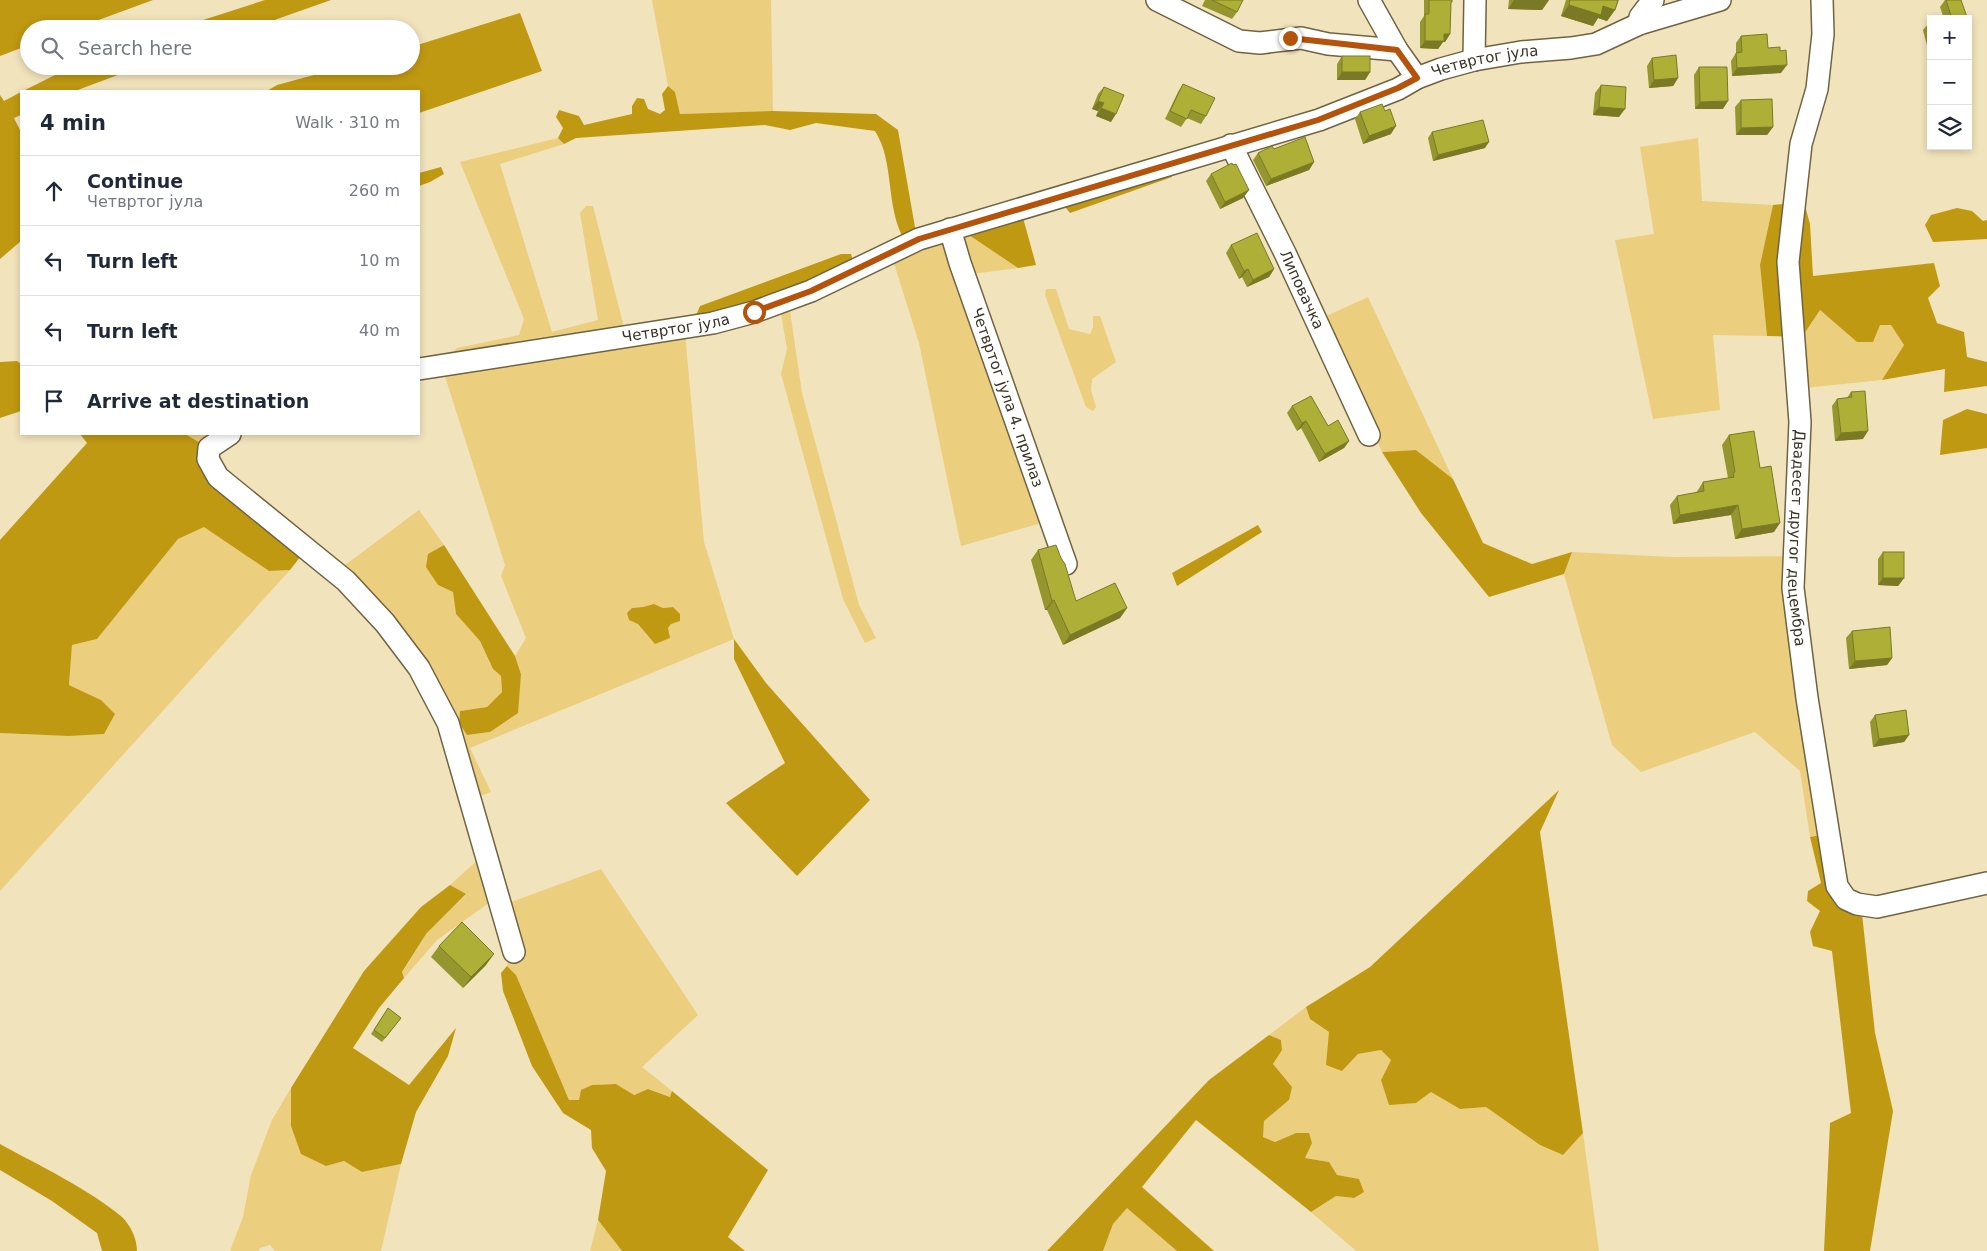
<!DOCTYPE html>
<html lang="en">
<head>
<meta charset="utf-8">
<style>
  body { margin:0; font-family:"DejaVu Sans",sans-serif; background:#f6f6f7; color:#1f2937 }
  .controls { position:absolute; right:15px; top:15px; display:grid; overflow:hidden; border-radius:0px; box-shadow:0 2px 8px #0003 }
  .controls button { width:45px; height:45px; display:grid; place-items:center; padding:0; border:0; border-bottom:1px solid #e0e1e3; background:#fff; color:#1f2937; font:25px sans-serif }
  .stop { position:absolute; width:15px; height:15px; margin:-11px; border:4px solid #b45309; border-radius:50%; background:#fff }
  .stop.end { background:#b45309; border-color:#fff; box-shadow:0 1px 5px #0008 }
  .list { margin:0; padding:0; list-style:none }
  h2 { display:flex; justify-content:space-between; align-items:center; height:65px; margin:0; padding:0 20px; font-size:21px }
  h2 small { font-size:16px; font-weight:400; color:#747a83 }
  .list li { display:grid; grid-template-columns:32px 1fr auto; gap:15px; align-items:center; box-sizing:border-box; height:70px; padding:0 20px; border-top:1px solid #e0e1e3 }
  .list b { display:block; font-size:19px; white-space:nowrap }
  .list p { margin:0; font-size:16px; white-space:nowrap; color:#747a83 }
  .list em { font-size:16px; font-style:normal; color:#747a83 }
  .icon { flex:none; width:28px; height:28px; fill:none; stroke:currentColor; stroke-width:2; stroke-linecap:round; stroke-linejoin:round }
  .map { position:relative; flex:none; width:1987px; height:1251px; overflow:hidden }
  .search { position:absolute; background:#fff; box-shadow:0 2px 8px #0003; left:20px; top:20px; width:400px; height:55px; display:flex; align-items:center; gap:12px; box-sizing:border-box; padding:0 18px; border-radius:28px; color:#747a83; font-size:19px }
  .panel { position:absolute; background:#fff; box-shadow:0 2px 8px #0003; left:20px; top:90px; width:400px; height:345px; border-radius:0px }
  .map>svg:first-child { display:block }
  .green { fill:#ecce7f; fill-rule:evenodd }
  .forest { fill:#c09912 }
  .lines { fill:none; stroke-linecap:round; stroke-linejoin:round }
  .minor-casing { stroke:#706340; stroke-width:24 }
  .minor { stroke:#fff; stroke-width:21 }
  .wall { fill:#96962e }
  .shaded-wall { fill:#7a7a26 }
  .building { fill:#aeaf36; stroke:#7a7a26 }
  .route { stroke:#b45309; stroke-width:6 }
  .labels { text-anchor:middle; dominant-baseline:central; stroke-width:4.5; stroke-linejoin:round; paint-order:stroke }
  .street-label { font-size:15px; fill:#3a3425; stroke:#fff }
</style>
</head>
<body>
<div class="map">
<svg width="1987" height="1251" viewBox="0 0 1987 1251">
  <rect width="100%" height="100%" fill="#f1e3bc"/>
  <!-- green -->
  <g class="green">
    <path d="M652,0H771L773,111L680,114L675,92L668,86Z"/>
    <path d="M558,138L564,144L500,164L552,332L598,320L580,213L586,206H593L625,331L449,356L457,348L519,335L524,319L460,162Z"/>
    <path d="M1698,138L1702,201L1773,205L1760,265L1767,336L1713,335L1720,410L1653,419L1615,240L1654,234L1640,147Z"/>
    <path d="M963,231L1018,268L972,274L957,233Z"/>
    <path d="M944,236L1045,522L961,546L919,343L892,257Z"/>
    <path d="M1046,289H1056L1069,329L1090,334L1093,327V316H1100L1116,362L1092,379L1091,390L1096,407L1093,411L1086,407L1045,295Z"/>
    <path d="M1368,297L1453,479L1416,450L1382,452L1322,318Z"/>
    <path d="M789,304L802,393L859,605L876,638L865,643L843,599L781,374L787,349L780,308Z"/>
    <path d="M1820,310L1857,342L1880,325H1891L1904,345L1882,380L1805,388L1802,337Z"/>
    <path d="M685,333L704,542L734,639L470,748L491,792L475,798L453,723L341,568L419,510L444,545L428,554L438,585L453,592L456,614L480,641L493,669L501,676L502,692L487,707L460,711L459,723L467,735L490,732L521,674L515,656L526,638L501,576L505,565L443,370ZM654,604L663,608L673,607L671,624L656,644L638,624L632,608L643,607Z"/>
    <path d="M189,434H219L202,444L187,435Z"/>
    <path d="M204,526L269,571L290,570L0,891V733L68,736L101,700L69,685L72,645L97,639L178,539Z"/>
    <path d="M1572,552L1673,557L1803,556L1800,588L1826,834L1810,837L1800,771L1755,732L1641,772L1612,745L1564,574Z"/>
    <path d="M481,857L493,900L437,940L404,978L402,973L426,934L466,895L450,885Z"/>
    <path d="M601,869L698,1015L642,1067L672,1091L671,1097L648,1089L633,1095L616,1084L592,1085L579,1100H569L516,975L507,966L509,958L506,904Z"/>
    <path d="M1306,1007L1310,1019L1329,1032L1342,1071L1358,1054L1381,1050L1391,1060L1381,1080L1416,1103L1431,1092L1460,1109L1486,1107L1540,1145L1563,1155L1583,1133L1599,1251H1356L1311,1212L1336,1196L1354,1198L1336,1175L1329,1162L1305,1158L1296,1133L1275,1142L1263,1137L1264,1121L1289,1100L1273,1064L1282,1049L1281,1040L1269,1035Z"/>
    <path d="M291,1088V1126L326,1166L344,1161L362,1172L401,1164L381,1251H275L270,1245L260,1248L259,1251H230L243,1217L251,1175L272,1120Z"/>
    <path d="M1127,1207L1177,1251H1103L1113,1224Z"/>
    <path d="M598,1220L622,1251H590Z"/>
  </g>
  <!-- forest -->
  <g class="forest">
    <path d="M0,0H153L74,29H29V45L0,56Z"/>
    <path d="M265,0H331L249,29H175Z"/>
    <path d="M520,13L542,71L419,113V91H267L277,85L347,66H411V47Z"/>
    <path d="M73,66H142L75,91H23Z"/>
    <path d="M668,86L675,92L680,114L773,111L876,114L898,130L916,233L904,239C885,206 895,162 875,131L816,123L790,130L765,125L576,138L564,144L558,138L563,128L556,117L559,110L579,116L584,125L632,114V106L637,98L644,99L648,109L660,114L665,110L662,94Z"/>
    <path d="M21,92V115L14,118L21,132V241L0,259V95L4,101Z"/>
    <path d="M441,167L444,174L430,182L419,186V173Z"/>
    <path d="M1168,168L1172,177L1070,213L1062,203Z"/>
    <path d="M1804,202L1810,224L1813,276L1934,263L1940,286L1928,298L1937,323L1964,332L1967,357L1987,362V386L1944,392L1945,369L1882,380L1904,345L1891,325H1880L1873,342H1857L1820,310L1802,337L1767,336L1760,265L1773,205Z"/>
    <path d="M1957,208L1972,211L1983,221L1987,220V239L1933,242L1925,225L1931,215Z"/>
    <path d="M1022,214L1036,265L1018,268L963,231Z"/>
    <path d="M841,254H851L854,264L815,284L694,320L700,306Z"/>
    <path d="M17,361L21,364V411L0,418V362Z"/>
    <path d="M1967,409L1987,414V448L1940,455L1943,420Z"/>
    <path d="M80,434H180L187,435L202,444L198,463L204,472L304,552L290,570L269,571L204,527L178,539L97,639L72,645L69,685L101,700L115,714L104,734L68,736L0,733V540L87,443Z"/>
    <path d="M1416,450L1453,479L1483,543L1532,564L1572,552L1564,574L1489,597L1421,513L1382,452Z"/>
    <path d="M1258,525L1262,532L1177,586L1172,573Z"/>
    <path d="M444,545L515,656L521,674L518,713L490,732L467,735L459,723L460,711L487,707L502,692L501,676L493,669L480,641L456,614L453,592L438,585L426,567L428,554Z"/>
    <path d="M654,604L663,608L673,607L680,614V621L671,624L668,628L670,638L655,644L638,624L629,620L627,613L632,608L643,607Z"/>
    <path d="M734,639L766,683L870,800L797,876L726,803L785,763L734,659Z"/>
    <path d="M1559,790L1540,832L1583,1133L1563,1155L1540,1145L1486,1107L1460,1109L1431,1092L1416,1103L1389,1105L1381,1080L1391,1060L1381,1050L1358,1054L1342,1071L1326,1065L1329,1032L1310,1019L1306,1007L1370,967Z"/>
    <path d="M1826,834L1833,889L1862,914L1875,1033L1893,1111L1870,1251H1824L1830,1123L1851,1113L1832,951L1813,946L1810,932L1820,911L1807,901L1808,891L1821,883L1810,837Z"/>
    <path d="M450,885L466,894L426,934L402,972L404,978L379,1008L353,1048L409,1085L456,1028L448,1056L416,1112L401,1164L362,1172L344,1161L326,1166L301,1154L291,1126V1088L364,971L421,907Z"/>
    <path d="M507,966L516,975L569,1100H579L581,1090L592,1085L616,1084L634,1095L648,1089L670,1097L672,1091L768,1170L728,1237L745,1251H622L598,1220L606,1171L592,1148L591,1130L563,1113L532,1066L503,991L501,973Z"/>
    <path d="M1269,1035L1281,1040L1282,1050L1273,1064L1292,1087L1289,1100L1264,1121L1263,1137L1275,1142L1296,1133H1309L1312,1143L1305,1158L1329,1162L1337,1175L1359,1179L1364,1192L1354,1198L1336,1196L1311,1212L1196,1120L1142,1187L1214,1251H1177L1127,1208L1113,1224L1103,1251H1047L1209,1080Z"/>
    <path d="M0,1144C38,1165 89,1189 122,1217C131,1226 137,1239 137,1251H102L97,1233L52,1201L0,1170Z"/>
  </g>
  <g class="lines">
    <defs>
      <g id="minor">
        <path d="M1157,0L1239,41L1260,43L1301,38L1328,44L1397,50"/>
        <path d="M1369,0L1397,50L1417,78"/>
        <path id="s1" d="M1822,0L1823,34L1817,89L1801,144L1788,262L1800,422L1793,588L1807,698L1837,886L1846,899L1857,904L1877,907L1987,883"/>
        <path d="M1639,24L1640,17L1653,0"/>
        <path d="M1474,60L1475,0"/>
        <path id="s2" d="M1231,145L1285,253L1369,435"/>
        <path id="s3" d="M950,229L960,263L1066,564"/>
        <path id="s4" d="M419,369L713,323L754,312L811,291L919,239L1319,120L1398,89L1417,78L1441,69L1474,60L1521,52L1571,48L1596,44L1639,24L1720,0"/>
        <path d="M230,434L209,448L208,459L218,477L346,581L385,623L419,668L448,723L514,952"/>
      </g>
    </defs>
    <!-- minor casing -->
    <use href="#minor" class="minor-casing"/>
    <!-- minor -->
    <use href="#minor" class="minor"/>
  </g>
  <!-- wall -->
  <g class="wall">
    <path d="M1205,0H1243L1237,12L1232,19L1202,6Z"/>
    <path d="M1424,0H1452V2L1450,4V34L1445,42H1443L1438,49L1420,48V22L1424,16Z"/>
    <path d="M1509,0H1549L1542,10L1508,9Z"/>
    <path d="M1566,0H1619L1615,10L1607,21L1598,18L1593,26L1561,16Z"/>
    <path d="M1945,0H1961L1966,19H1943H1944L1940,7Z"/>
    <path d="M1931,22V57H1930L1923,30L1929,23Z"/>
    <path d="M1741,36L1768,48L1781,73L1732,76L1731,61L1736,53V43Z"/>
    <path d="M1342,56L1370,72L1365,80H1337V64Z"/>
    <path d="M1652,58L1678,78L1673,86L1649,88L1647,66Z"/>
    <path d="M1699,67L1723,109H1695L1694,75Z"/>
    <path d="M1183,84L1206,116L1201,124L1187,118L1181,127L1165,119L1178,92Z"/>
    <path d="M1601,85L1619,117L1593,115L1595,93Z"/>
    <path d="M1104,87L1111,122L1096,116L1098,111L1092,109L1098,94Z"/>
    <path d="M1741,100L1773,127L1767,135H1736L1735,107Z"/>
    <path d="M1360,112L1391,134L1363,144L1355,119Z"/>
    <path d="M1432,132L1485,148L1433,161L1428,138Z"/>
    <path d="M1274,149L1314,162L1309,170L1266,186L1253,160L1258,153Z"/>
    <path d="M1211,174L1249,190L1243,198L1220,209L1206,181Z"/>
    <path d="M1231,245L1274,269L1269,277L1247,287L1242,277L1239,279L1226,253Z"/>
    <path d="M1851,392L1863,439L1835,441L1832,406L1837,399L1847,398Z"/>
    <path d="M1292,406L1328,426L1349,441L1344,448L1319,462L1301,428L1297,431L1287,413Z"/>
    <path d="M1729,435L1760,468L1774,532L1735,539L1731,515L1673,524L1670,505L1677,496L1696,493L1703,482L1728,478L1722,445Z"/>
    <path d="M1038,550L1076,601L1127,608L1120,618L1063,645L1047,610H1045L1031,560Z"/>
    <path d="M1883,552L1904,578L1898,586L1878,585V559Z"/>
    <path d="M1852,631L1892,658L1887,665L1849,669L1846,638Z"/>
    <path d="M1875,715L1909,735L1904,742L1873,747L1870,722Z"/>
    <path d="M439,946L486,965L463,988L431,957Z"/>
    <path d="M388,1008L401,1018L382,1042L371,1034Z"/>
  </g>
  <!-- shaded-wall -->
  <g class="shaded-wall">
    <path d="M1514,0H1549L1542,10L1508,9Z"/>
    <path d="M1569,5L1603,6L1615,10L1607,21L1598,18L1593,26L1561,16Z"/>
    <path d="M1444,34H1450L1445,42H1443L1438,49L1420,48L1425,41Z"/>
    <path d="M1787,65L1781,73L1732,76L1737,68Z"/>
    <path d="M1342,72H1370L1365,80H1337Z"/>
    <path d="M1678,78L1673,86L1649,88L1654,80Z"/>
    <path d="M1098,101L1104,103L1098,111L1092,109Z"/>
    <path d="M1728,101L1723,109H1695L1700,102Z"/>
    <path d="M1599,107L1625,109L1619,117L1593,115Z"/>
    <path d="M1101,108L1116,114L1111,122L1096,116Z"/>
    <path d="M1396,126L1391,134L1363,144L1369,136Z"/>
    <path d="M1773,127L1767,135H1736L1741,128Z"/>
    <path d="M1489,142L1485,148L1433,161L1438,155Z"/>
    <path d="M1314,162L1309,170L1266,186L1271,179Z"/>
    <path d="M1249,190L1243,198L1220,209L1225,202Z"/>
    <path d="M1248,269L1242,277L1239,279L1244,271Z"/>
    <path d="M1274,269L1269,277L1247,287L1253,280Z"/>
    <path d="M1306,421L1301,428L1297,431L1302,423Z"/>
    <path d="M1868,431L1863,439L1835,441L1841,433Z"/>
    <path d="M1349,441L1344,448L1319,462L1325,454Z"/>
    <path d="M1738,505L1731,515L1673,524L1680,515Z"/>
    <path d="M1780,523L1774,532L1735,539L1742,529Z"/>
    <path d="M1883,578H1904L1898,586L1878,585Z"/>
    <path d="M1054,600L1047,610H1045L1052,601Z"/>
    <path d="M1127,608L1120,618L1063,645L1070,635Z"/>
    <path d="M1892,658L1887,665L1849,669L1855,661Z"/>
    <path d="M1909,735L1904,742L1873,747L1879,739Z"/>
    <path d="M494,954L486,965L463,988L471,977Z"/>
  </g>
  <!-- building -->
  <g class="building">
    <path d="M1212,0H1243L1237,12Z"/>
    <path d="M1429,0H1452V2H1451L1450,34H1444V41H1425V14H1429Z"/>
    <path d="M1570,0H1618L1615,10L1603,6L1601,15L1569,5Z"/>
    <path d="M1946,0H1961L1967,17L1963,19H1952Z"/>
    <path d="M1931,22V30L1929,23Z"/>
    <path d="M1767,34L1768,48L1780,47V51L1786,50L1787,65L1737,68L1736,53L1742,52L1741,36Z"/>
    <path d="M1676,55L1678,78L1654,80L1652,58Z"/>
    <rect x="1342" y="56" width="28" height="16"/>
    <path d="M1699,67H1727L1728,101L1700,102Z"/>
    <path d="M1183,84L1215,98L1206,116L1191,110L1187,119L1170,111Z"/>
    <path d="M1601,85L1626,87L1625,109L1599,107Z"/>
    <path d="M1104,87L1124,95L1116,114L1101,108L1104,103L1098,101Z"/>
    <path d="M1772,99L1773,127L1741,128V100Z"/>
    <path d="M1382,104L1385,111L1390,109L1396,126L1369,136L1360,112Z"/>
    <path d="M1483,120L1489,142L1438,155L1432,132Z"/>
    <path d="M1305,137L1314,162L1271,179L1258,153L1272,146L1274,149Z"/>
    <path d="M1232,163L1233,165L1236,164L1249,190L1225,202L1211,174Z"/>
    <path d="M1257,233L1274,269L1253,280L1248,269L1244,271L1231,245Z"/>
    <path d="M1865,391L1868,431L1841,433L1837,399L1852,397L1851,392Z"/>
    <path d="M1311,396L1328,426L1338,420L1349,441L1325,454L1306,421L1302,423L1292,406Z"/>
    <path d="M1754,431L1760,468L1771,466L1780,523L1742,529L1738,505L1680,515L1677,496L1704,491L1703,482L1734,477L1733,473L1735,472L1729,435Z"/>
    <path d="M1056,545L1061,558L1065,564L1076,601L1115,583L1127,608L1070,635L1054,600L1052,601L1038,550Z"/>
    <rect x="1883" y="552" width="21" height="26"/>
    <path d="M1890,627L1892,658L1855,661L1852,631Z"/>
    <path d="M1906,710L1909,735L1879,739L1875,715Z"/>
    <path d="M462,922L494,954L471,977L439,946Z"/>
    <path d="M388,1008L401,1018L385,1038L374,1030Z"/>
  </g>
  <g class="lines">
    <!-- route -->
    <path class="route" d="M754,312L811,291L919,239L1318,120L1398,88L1417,78L1397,50L1290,38"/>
  </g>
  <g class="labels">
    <!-- street labels -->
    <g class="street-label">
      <text stroke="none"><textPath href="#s4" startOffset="1115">Четвртог јула</textPath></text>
      <text stroke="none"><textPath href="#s2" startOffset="161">Липовачка</textPath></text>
      <text stroke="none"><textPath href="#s4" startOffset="260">Четвртог јула</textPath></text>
      <text stroke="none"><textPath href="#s3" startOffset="178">Четвртог јула 4. прилаз</textPath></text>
      <text stroke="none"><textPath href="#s1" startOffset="542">Двадесет другог децембра</textPath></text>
    </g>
  </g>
</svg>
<div class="controls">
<button>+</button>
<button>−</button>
<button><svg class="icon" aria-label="layers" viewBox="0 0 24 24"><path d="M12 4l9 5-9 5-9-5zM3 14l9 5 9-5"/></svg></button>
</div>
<div class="stop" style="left:754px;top:312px"></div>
<div class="stop end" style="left:1290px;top:38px"></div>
<div class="search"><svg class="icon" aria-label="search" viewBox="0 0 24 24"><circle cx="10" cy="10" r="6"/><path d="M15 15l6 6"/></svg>Search here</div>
<section class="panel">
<h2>4 min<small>Walk · 310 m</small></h2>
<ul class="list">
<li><svg class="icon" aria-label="ahead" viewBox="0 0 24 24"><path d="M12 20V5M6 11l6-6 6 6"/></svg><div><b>Continue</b><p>Четвртог јула</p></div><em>260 m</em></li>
<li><svg class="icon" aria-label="left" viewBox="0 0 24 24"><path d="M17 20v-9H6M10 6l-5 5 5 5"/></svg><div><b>Turn left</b></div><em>10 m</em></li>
<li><svg class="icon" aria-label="left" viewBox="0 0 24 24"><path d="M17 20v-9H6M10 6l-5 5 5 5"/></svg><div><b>Turn left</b></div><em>40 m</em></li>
<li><svg class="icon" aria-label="arrive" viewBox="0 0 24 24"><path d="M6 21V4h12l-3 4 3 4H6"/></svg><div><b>Arrive at destination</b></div></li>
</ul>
</section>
</div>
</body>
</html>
